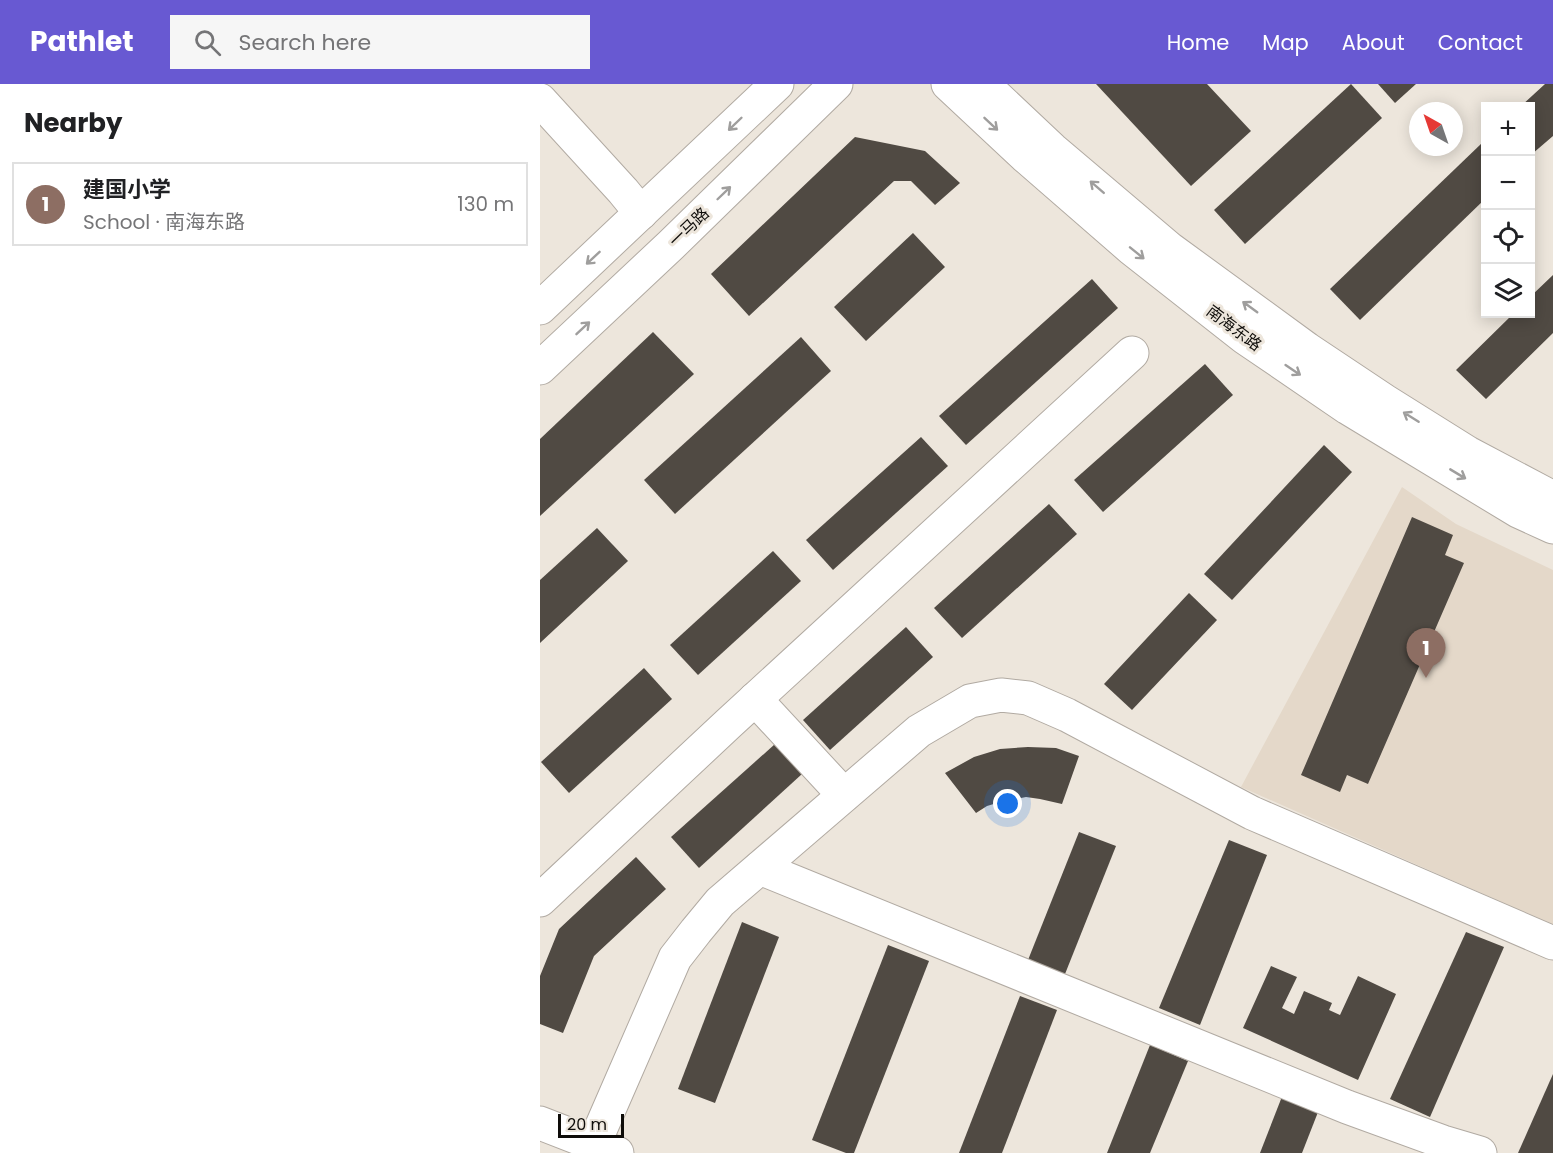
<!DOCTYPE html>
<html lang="en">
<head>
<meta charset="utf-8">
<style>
  body { margin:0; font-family:Poppins,"Noto Sans SC",sans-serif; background:#f6f6f6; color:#202124 }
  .controls { position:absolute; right:18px; top:18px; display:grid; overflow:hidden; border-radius:0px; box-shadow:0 3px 15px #0003 }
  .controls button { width:54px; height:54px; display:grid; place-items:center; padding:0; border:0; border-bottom:2px solid #e0e0e0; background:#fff; color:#202124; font:30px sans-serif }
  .compass { position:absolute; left:869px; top:18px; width:54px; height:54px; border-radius:50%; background:#fff; box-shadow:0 3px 15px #0003; rotate:320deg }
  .scale { position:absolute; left:18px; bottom:15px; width:66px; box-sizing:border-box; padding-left:6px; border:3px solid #0e0c09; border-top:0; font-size:16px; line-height:21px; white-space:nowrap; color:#0e0c09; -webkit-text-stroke:4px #ede6dc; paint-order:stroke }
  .you { position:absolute; left:468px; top:720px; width:21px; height:21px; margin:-15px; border:4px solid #fff; border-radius:50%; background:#1a73e8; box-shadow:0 0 0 9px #1a73e833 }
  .badge { display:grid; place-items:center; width:39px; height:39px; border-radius:50%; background:#6859d2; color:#fff; font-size:20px; font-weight:700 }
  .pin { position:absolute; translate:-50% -50px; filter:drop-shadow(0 2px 3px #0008) }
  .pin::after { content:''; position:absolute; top:32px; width:21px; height:18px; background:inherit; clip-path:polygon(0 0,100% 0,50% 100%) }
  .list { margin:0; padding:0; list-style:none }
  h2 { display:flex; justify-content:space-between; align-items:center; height:78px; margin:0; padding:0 24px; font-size:26px }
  h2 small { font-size:20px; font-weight:400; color:#757577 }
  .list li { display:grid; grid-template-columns:39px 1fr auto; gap:18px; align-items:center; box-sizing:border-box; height:84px; margin:0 12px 12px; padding:0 12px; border:2px solid #e0e0e0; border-radius:0px }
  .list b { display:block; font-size:22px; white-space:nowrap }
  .list p { margin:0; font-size:20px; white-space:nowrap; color:#757577 }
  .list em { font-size:20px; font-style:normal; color:#757577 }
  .icon { flex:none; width:33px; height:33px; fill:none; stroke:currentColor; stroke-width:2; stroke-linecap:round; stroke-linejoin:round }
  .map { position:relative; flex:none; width:1013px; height:1069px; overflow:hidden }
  header { display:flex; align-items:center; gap:36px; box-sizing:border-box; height:84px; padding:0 30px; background:#6859d2; color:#fff }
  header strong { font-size:28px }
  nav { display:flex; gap:33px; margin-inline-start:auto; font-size:21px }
  .search { width:420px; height:54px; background:#f6f6f6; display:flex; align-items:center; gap:15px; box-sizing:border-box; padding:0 21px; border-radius:0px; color:#757577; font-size:22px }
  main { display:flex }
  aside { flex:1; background:#fff }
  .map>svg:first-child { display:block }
  .built { fill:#e4d8c9 }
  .building { fill:#504a43 }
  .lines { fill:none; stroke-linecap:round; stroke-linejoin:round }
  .minor-casing { stroke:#b1aaa2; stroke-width:35 }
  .major-casing { stroke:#b1aaa2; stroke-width:35 }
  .minor { stroke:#fff; stroke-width:33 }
  .major { stroke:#fff; stroke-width:33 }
  .oneway { stroke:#9f9e9d }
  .labels { text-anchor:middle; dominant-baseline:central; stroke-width:6; stroke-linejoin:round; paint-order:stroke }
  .street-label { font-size:16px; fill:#0e0c09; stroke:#ede6dc }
</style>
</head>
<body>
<header>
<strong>Pathlet</strong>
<div class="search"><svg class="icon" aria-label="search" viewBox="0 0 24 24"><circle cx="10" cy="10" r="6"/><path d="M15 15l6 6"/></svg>Search here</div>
<nav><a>Home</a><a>Map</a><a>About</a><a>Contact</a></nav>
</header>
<main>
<aside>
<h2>Nearby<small></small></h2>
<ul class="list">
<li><span class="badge" style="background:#8d6e63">1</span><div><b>建国小学</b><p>School · 南海东路</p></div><em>130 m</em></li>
</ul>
</aside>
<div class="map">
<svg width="1013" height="1069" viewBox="0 0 1013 1069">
  <rect width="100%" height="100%" fill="#ede6dc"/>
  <!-- built -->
  <path class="built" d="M862,403L916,440L1013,486V841L701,703Z"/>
  <!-- building -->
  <g class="building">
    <path d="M556,0H667L711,47L651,102Z"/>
    <path d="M811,0L842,34L705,160L674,126Z"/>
    <path d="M838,0H876L855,19Z"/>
    <path d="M1005,0H1013V52L992,70L990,69V22H981Z"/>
    <path d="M315,53L385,67L420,99L395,121L371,97H354L209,232L171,190Z"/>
    <path d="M942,59L945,62V115L820,236L790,205Z"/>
    <path d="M373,149L405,183L326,257L294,223Z"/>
    <path d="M1013,191V249L946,315L916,286L973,230H990V213Z"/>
    <path d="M552,195L578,224L426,361L399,332Z"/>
    <path d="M113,248L154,290L0,432V355Z"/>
    <path d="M261,253L291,287L135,430L104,396Z"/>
    <path d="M665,280L693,311L563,428L534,396Z"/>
    <path d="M381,353L408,382L293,486L266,456Z"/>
    <path d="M784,361L812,388L692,516L664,490Z"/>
    <path d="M509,420L537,450L422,554L394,524Z"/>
    <path d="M872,433L913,451L905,471L924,479L828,700L807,691L800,708L761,691Z"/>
    <path d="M57,444L88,477L0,559V496Z"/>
    <path d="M233,467L261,497L158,591L130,561Z"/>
    <path d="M649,509L677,536L592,626L564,600Z"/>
    <path d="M366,543L393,573L290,666L263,636Z"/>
    <path d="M104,584L132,615L29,709L1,678Z"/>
    <path d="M235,660L262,690L159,784L131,753Z"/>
    <path d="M488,663L516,664L539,672L522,720L500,715L486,713L457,719L447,722L436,729L405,689L434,673L460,665Z"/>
    <path d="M539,748L576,762L525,890L488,876Z"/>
    <path d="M689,756L727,771L660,941L619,924Z"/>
    <path d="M96,773L126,805L54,872L23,949L0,940V892L19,845Z"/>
    <path d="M202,838L239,853L175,1019L138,1005Z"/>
    <path d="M926,848L964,863L890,1033L850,1015Z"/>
    <path d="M348,861L389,877L314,1069H306L272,1056Z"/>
    <path d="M731,882L757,893L742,924L754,930L764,907L792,919L789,926L800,931L818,892L856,910L818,996L703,944Z"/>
    <path d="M480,912L517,926L462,1069H419Z"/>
    <path d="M610,961L648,977L610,1069H567Z"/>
    <path d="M1013,990V1069H978Z"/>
    <path d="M743,1010L780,1023L762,1069H720Z"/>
  </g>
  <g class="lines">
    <defs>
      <g id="minor">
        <path d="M408,0L485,72L592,165L704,253L808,324L978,427L1013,443"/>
        <path d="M443,0L512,65L630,165L767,265L845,317L928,369L1013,414"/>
        <path d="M0,16L83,107L101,129"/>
        <path d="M215,615L304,711"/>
        <path d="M220,784L807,1023L903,1058L940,1069"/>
        <path d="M0,816L188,640L592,269"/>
        <path d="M54,1060L135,874L156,847L180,818L379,647L430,617L461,611L488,614L527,631L712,729L1013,859"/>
      </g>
      <g id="major">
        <path d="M0,224L237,0"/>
        <path d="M0,284L131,161L296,0"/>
        <path d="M0,1039L77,1069"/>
      </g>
    </defs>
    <!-- minor casing -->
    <use href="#minor" class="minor-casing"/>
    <!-- major casing -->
    <use href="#major" class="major-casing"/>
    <!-- minor -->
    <use href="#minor" class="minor"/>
    <!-- major -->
    <use href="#major" class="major"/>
  </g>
  <!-- one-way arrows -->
  <defs><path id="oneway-shaft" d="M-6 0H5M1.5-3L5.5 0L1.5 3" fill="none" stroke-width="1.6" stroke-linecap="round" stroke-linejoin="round" transform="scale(1.5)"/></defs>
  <g class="oneway">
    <use href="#oneway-shaft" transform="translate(195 40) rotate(136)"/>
    <use href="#oneway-shaft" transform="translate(451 40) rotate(43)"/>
    <use href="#oneway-shaft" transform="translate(557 103) rotate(-139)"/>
    <use href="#oneway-shaft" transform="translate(184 109) rotate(-44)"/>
    <use href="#oneway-shaft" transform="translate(597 169) rotate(39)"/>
    <use href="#oneway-shaft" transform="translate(53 174) rotate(137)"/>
    <use href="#oneway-shaft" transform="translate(710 223) rotate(-144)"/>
    <use href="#oneway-shaft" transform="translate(43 244) rotate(-43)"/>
    <use href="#oneway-shaft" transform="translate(753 286) rotate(34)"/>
    <use href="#oneway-shaft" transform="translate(871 333) rotate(-148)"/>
    <use href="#oneway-shaft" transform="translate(918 390) rotate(31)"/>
  </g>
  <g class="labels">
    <!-- street labels -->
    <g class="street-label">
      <text transform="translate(149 143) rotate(-44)">一马路</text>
      <text transform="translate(694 244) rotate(37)">南海东路</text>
    </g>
  </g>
</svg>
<div class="controls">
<button>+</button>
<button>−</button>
<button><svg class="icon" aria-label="locate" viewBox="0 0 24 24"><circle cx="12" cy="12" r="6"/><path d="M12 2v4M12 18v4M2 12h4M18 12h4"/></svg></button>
<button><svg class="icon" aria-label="layers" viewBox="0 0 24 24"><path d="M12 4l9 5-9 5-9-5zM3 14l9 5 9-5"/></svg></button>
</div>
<svg class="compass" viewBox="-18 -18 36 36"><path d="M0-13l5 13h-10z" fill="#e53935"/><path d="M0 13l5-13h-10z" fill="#757577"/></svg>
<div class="scale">20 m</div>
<div class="you"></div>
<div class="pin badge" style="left:886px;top:594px;background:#8d6e63">1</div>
</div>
</main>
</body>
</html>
